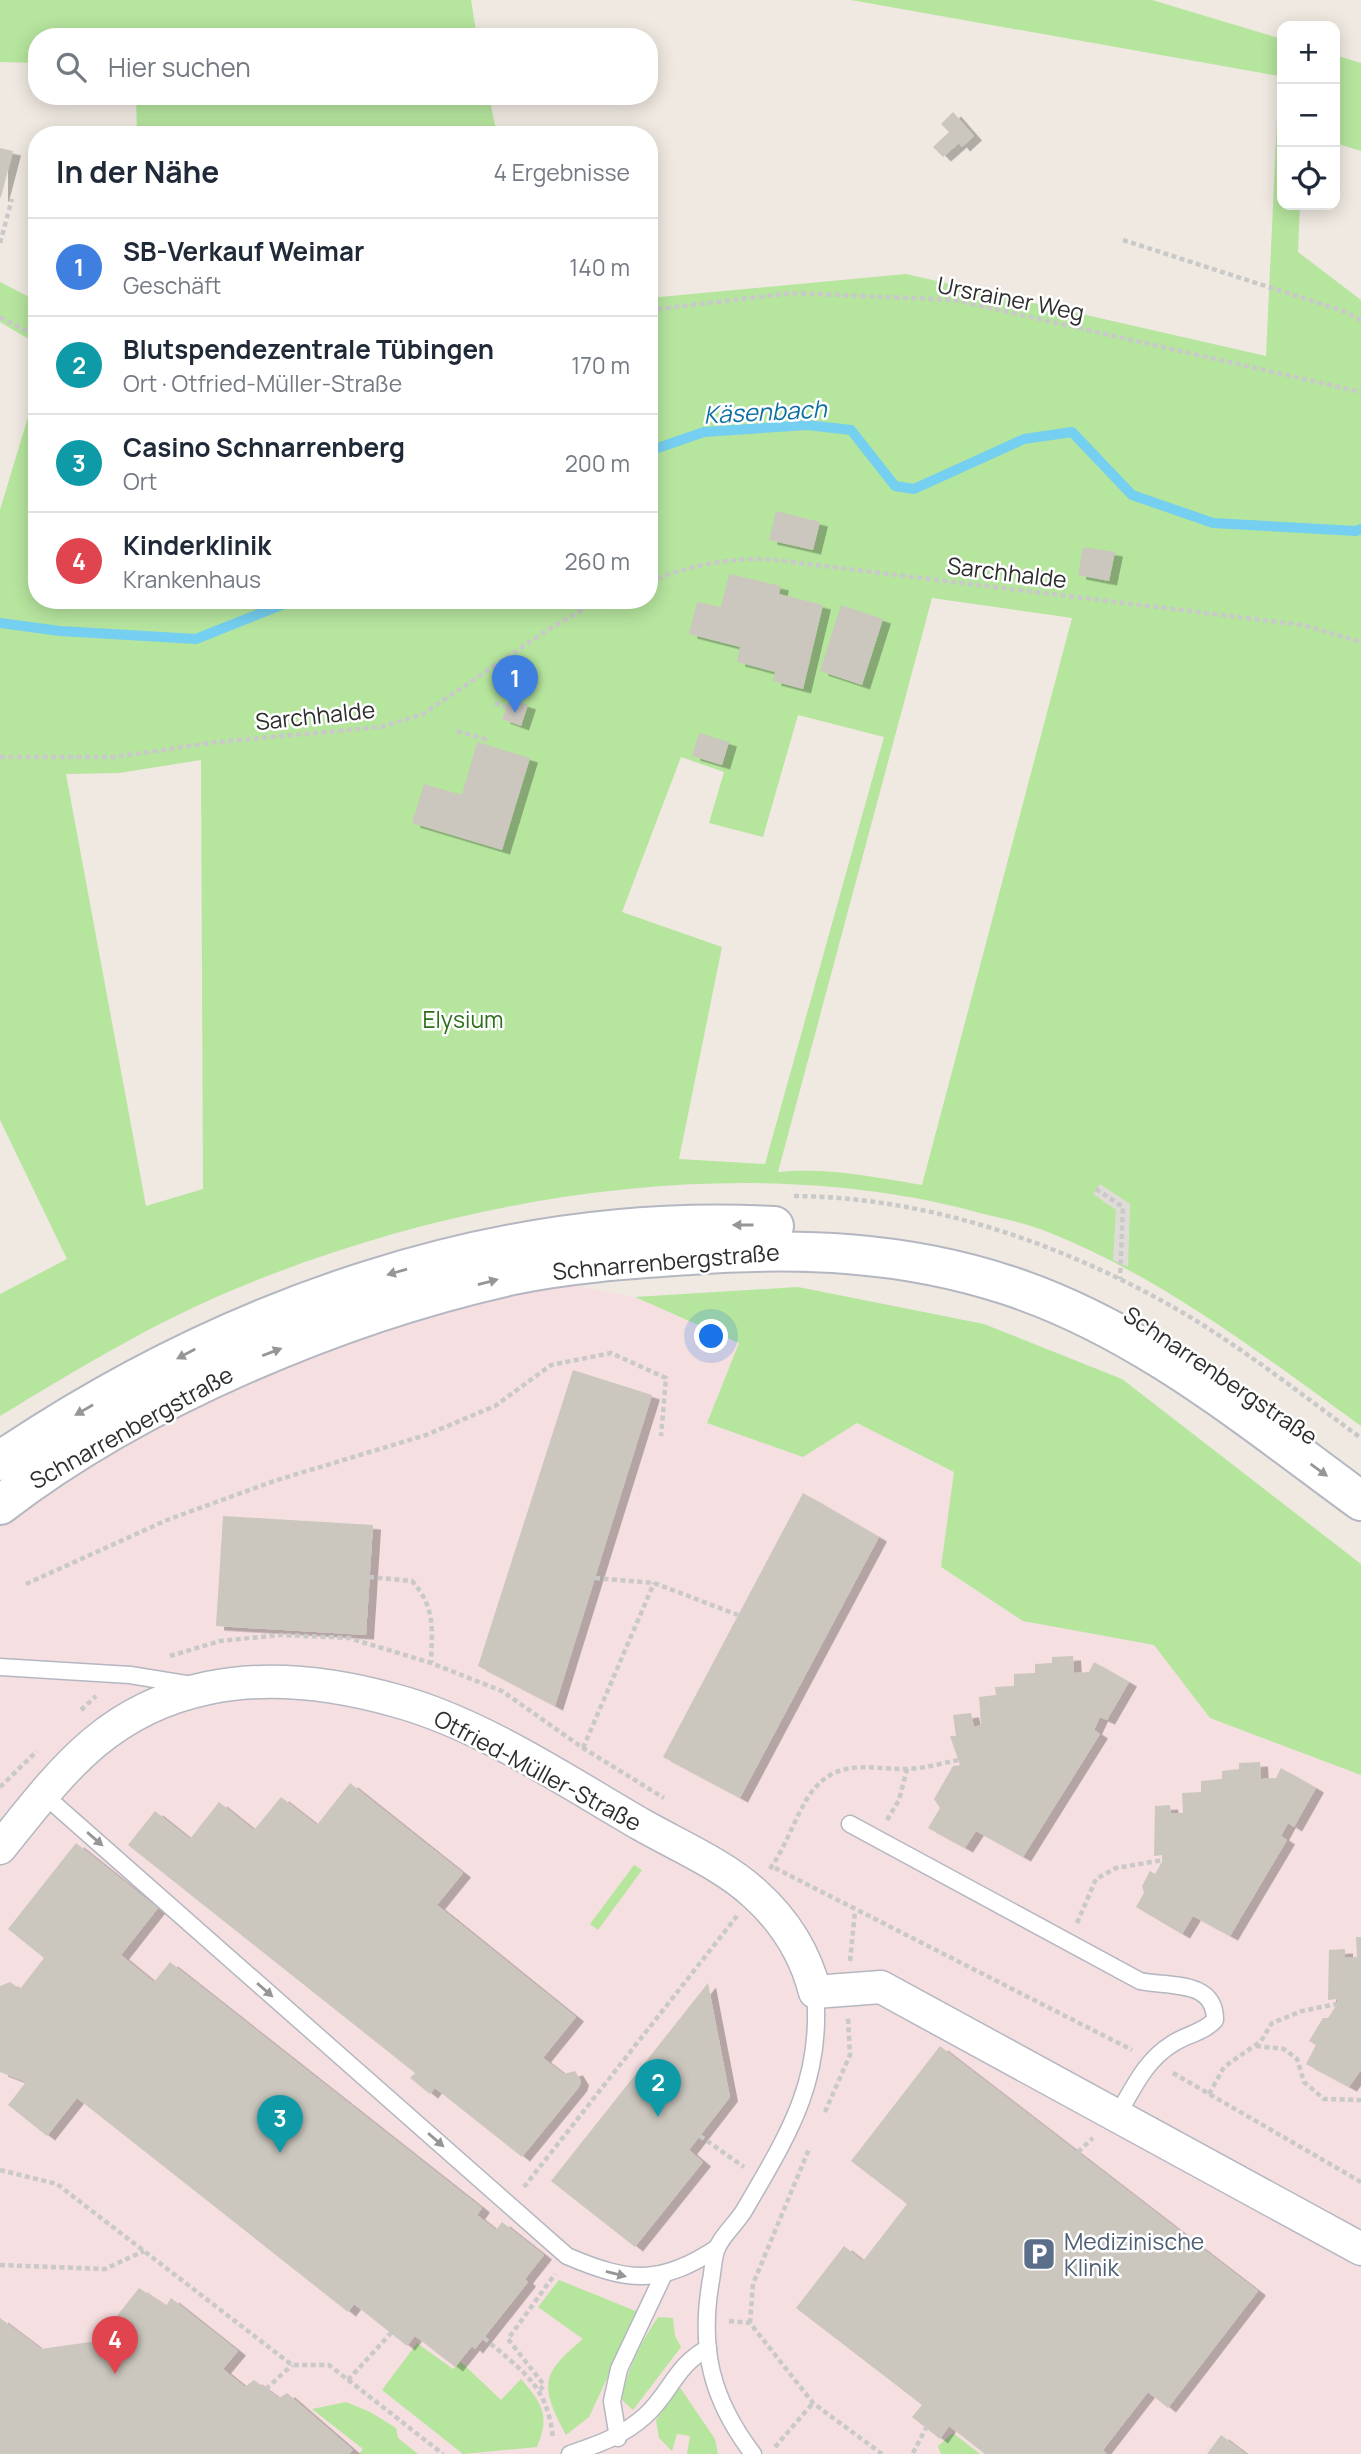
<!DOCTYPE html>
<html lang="de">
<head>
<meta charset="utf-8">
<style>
  body { margin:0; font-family:Manrope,sans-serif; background:#f6f6f7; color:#1f2937 }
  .controls { position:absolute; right:21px; top:21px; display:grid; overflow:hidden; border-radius:14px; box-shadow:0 4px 18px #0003 }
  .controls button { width:63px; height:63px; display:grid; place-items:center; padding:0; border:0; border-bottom:2px solid #e0e1e3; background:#fff; color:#1f2937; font:35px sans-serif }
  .you { position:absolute; left:712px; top:1337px; width:24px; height:24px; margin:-18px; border:5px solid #fff; border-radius:50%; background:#1a73e8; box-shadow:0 0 0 10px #1a73e833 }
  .badge { display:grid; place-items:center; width:46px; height:46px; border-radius:50%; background:#111827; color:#fff; font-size:23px; font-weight:700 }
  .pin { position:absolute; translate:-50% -58px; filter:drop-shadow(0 2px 4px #0008) }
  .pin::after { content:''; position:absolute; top:37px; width:24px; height:21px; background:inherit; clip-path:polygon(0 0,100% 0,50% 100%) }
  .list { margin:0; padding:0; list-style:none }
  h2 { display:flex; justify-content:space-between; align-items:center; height:91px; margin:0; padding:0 28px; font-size:30px }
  h2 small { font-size:23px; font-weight:400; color:#747a83 }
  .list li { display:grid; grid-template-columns:46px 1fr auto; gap:21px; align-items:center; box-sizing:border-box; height:98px; padding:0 28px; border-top:2px solid #e0e1e3 }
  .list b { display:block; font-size:26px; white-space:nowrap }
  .list p { margin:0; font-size:23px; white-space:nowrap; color:#747a83 }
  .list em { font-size:23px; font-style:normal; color:#747a83 }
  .icon { flex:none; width:38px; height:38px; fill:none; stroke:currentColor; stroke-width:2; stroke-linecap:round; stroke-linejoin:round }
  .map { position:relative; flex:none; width:1361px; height:2454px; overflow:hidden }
  .search { position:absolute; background:#fff; box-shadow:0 4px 18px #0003; left:28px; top:28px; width:630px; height:77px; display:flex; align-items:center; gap:18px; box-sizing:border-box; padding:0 24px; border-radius:28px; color:#747a83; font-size:26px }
  .panel { position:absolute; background:#fff; box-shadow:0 4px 18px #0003; left:28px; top:126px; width:630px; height:483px; border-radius:28px }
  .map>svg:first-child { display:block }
  .medical { fill:#f5dfe0 }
  .green { fill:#b6e59e; fill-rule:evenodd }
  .plaza { fill:#dfdcd8 }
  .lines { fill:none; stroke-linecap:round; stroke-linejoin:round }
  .stream { stroke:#75cff0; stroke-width:10 }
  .building { fill:#cbc7bf; filter:url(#shadow) }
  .lane-casing { stroke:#b4b7c1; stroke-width:19 }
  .street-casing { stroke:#b4b7c1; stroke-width:35 }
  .secondary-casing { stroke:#b4b7c1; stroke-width:42 }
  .path { stroke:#c9c9c9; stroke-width:4.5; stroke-dasharray:5 3.5; stroke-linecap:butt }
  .lane { stroke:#fff; stroke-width:16 }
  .street { stroke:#fff; stroke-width:32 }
  .secondary { stroke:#fff; stroke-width:38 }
  .oneway { fill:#969696 }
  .labels { text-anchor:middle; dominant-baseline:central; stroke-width:5; stroke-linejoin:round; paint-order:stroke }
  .street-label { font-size:23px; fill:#2e2e2e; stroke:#fff }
  .park-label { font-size:23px; fill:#2c6e1b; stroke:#fff }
  .service-label { font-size:23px; fill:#4e5e75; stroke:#fff; text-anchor:start }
  .water-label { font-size:24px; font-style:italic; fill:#0d6fa3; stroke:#fff }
</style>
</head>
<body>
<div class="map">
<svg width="1361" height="2454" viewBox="0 0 1361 2454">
  <defs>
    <filter id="shadow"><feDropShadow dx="8" dy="4.5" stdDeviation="0" flood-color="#0004"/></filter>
  </defs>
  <rect width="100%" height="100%" fill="#efe9e1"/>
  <!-- medical -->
  <path class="medical" d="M514,1275L635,1297L739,1343L707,1423L803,1457L857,1423L954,1472L941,1568L1023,1621L1154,1645L1211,1718L1361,1775V2454H0V1505L145,1414Z"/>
  <!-- green -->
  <g class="green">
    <path d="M0,0H471L477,37H37V63L0,62Z"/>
    <path d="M851,0H1152L1282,39V205H1300L1298,252L1361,300V1426C1261,1354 1163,1278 1048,1232C1028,1224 1005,1219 984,1214C749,1148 463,1195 240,1287C156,1321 78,1369 0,1416V1294L67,1259L0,1120V510L37,387V600H649V298L906,274L1266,356L1279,76ZM932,598L1072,618L922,1185C874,1177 828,1167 778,1172ZM798,715L884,737L765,1164L679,1159L722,947L622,912L681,757L724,772L709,823L763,837ZM201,760L203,1189L146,1206L66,774L119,773Z"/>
    <path d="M1335,55L1361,63V151L1335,143Z"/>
    <path d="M136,96H489L497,135H137Z"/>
    <path d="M0,282L37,301V344L0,322Z"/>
    <path d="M798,1287L984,1324L1122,1379L1361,1564V1775L1210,1718L1154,1645L1023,1621L941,1567L954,1472L857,1423L803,1457L707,1423L739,1343L635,1297Z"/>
    <path d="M634,1865L642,1870L598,1930L590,1924Z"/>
    <path d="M559,2280L638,2312L589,2417L566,2435C539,2385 541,2374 583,2339L538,2307Z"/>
    <path d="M658,2317L673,2318L675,2336L681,2347L633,2410L621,2399C628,2368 641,2342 658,2317Z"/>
    <path d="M417,2343L453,2369L461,2362L501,2400L521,2379C543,2404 550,2416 537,2447L463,2454L382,2390Z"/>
    <path d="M679,2386L715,2439L718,2454H687L690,2436L677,2434L672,2451L659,2438L656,2420Z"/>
    <path d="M346,2402L370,2412L396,2428L398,2438L418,2454H359L363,2449L312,2409Z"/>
    <path d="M953,2433L980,2454H941L938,2446Z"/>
  </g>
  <!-- plaza -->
  <path class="plaza" d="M1100,1184L1130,1204L1128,1267L1113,1260L1116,1210L1093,1194Z"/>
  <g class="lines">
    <!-- stream -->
    <g class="stream">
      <path d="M649,451L704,432L807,425L851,430L895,486L914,489L1024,439L1072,432L1132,495L1213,523L1356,531L1361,529"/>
      <path d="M386,600L394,603L448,604L452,600"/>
      <path d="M0,623L60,631L196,639L294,600"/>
    </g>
  </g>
  <!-- building -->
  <g class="building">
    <path d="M953,112L974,136L962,147L959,143L943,157L933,147L949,132L941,124Z"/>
    <path d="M0,148L13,151L1,197H0Z"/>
    <path d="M776,511L820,522L813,550L769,540Z"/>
    <path d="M1083,547L1115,552L1109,581L1078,575Z"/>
    <path d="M729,574L781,586L779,594L823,605L803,689L773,681L775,672L737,662L740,647L689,634L697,602L721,607Z"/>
    <path d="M841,605L883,619L862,685L820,671Z"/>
    <path d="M510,699L528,705L521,726L502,719Z"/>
    <path d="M699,733L729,742L722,765L692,756Z"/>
    <path d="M477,742L530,758L502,850L412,823L424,784L462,795Z"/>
    <path d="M573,1370L652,1395L555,1706L478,1666Z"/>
    <path d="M803,1493L879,1537L740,1798L663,1757Z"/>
    <path d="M223,1516L373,1525L366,1635L216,1626Z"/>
    <path d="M1073,1656L1074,1673L1089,1672L1094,1662L1129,1682L1107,1720L1100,1717L1094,1730L1100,1734L1023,1857L976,1831L965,1848L928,1828L940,1808L934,1799L953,1766L960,1765L950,1736H956L953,1715L971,1713L974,1727L981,1725L979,1697L996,1695L995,1687L1014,1686V1674L1035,1673V1664L1052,1663V1657Z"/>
    <path d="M1260,1762L1261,1779L1276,1778L1281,1768L1316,1788L1294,1827L1288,1823L1281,1836L1287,1840L1230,1936L1193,1916L1182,1934L1136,1907L1144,1893L1142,1886L1150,1871L1155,1874L1163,1860L1162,1855L1154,1856L1155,1806L1170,1805L1171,1813H1183L1182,1793L1201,1792V1781L1222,1779V1771L1239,1769V1763Z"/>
    <path d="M350,1783L463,1873L437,1905L576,2017L543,2058L564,2074L575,2071L581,2081L579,2087L522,2157L435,2088L430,2094L410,2078L415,2073L128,1845L155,1811L190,1839L219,1802L254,1830L281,1797L317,1825Z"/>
    <path d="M76,1843L158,1908L121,1955L154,1982L170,1962L482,2208L477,2215L496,2230L502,2222L544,2255L525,2279L528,2282L475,2349L472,2346L455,2367L415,2336L407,2346L354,2304L348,2312L77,2098L47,2136L8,2105L26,2082L0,2072V1986L10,1982L20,1989L44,1958L8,1929Z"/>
    <path d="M1356,1937H1361V2070L1349,2087L1306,2064L1316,2045L1309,2041L1323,2018H1328L1337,2004V1999L1328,2000L1329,1950L1345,1949V1957H1357Z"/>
    <path d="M708,1983L730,2097L689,2150L703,2162L635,2247L551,2181Z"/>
    <path d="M940,2046L1258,2291L1168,2408L1148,2392L1103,2450L1107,2454H985L949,2426L940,2439L912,2417L922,2405L796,2308L844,2246L863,2261L907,2204L851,2161Z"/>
    <path d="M139,2288L166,2306L171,2298L238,2351L223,2369L245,2387L254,2380L279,2398L287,2393L353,2450L349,2454H0V2318L41,2349L97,2341Z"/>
    <path d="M1221,2435L1246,2454H1207Z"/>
  </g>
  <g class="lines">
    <defs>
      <g id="lane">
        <path d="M0,1667L130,1675L192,1685"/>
        <path d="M43,1794L567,2256C628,2282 660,2286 717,2248"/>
        <path d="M850,1824L1140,1981C1168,1987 1215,1979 1215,2020C1203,2033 1187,2034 1172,2044C1145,2061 1134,2087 1118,2114"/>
        <path d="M618,2438L612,2401L619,2369L663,2276"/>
        <path d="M570,2454C599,2444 623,2436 646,2415C671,2392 675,2366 708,2348"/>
        <path d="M753,2454C711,2399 699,2348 711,2280C713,2270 713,2257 717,2248C723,2234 737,2223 745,2209C788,2135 823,2081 815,1992"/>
      </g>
      <path id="street" d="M0,1848C61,1772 106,1709 208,1688C270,1675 337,1684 397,1701C481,1724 566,1781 642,1825C679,1846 724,1865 755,1894C785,1921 805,1953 815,1992L881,1987L1361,2249"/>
      <g id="secondary">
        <path d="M0,1461C226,1308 498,1211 774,1226"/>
        <path d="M0,1505C139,1398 341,1313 513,1275C570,1263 632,1259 690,1255C798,1247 903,1251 1007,1285C1140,1328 1250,1420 1361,1501"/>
      </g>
    </defs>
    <!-- lane casing -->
    <use href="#lane" class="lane-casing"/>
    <!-- street casing -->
    <use href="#street" class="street-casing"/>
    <!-- secondary casing -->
    <use href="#secondary" class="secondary-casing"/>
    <!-- path -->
    <g class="path">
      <path d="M1123,240L1343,311L1361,320"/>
      <path d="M0,243L12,199"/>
      <path d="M649,310L792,293L955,300L1361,392"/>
      <path d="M0,317L37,336"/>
      <path d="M649,581C691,566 730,556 775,560L1303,625L1361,642"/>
      <path d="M495,703L507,707"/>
      <path d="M457,731L485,739L484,744"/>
      <path d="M0,757H114L217,742L381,727L423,714L546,631L599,600"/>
      <path d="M1096,1189L1123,1207L1120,1279"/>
      <path d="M794,1196C920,1197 1045,1238 1155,1297C1228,1336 1294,1389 1361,1438"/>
      <path d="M369,1577L412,1581C436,1608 432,1629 431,1663"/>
      <path d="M595,1578L654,1583L738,1615"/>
      <path d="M26,1584L167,1520L274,1481L426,1435L495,1406L551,1365L611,1353L666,1378L661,1436"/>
      <path d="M170,1656L220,1641L281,1635L349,1638L431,1663L502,1691L583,1748L664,1798"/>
      <path d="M81,1710L96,1696"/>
      <path d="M583,1748L654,1583"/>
      <path d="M0,1787L37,1751"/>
      <path d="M887,1820L899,1800L907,1769"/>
      <path d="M775,1868L1132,2050"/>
      <path d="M770,1869C786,1846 794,1820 808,1797C835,1757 866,1769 906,1769C923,1769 942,1763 959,1760"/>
      <path d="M1077,1923L1096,1879L1116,1868L1163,1860"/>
      <path d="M850,1961L855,1911"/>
      <path d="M1256,2046L1284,2049L1297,2059L1304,2082L1324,2099L1361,2100"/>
      <path d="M1173,2073L1361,2182"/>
      <path d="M1209,2094L1224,2067L1261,2041L1272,2023L1302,2011L1337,2004"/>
      <path d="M825,2112L850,2055L848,2018"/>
      <path d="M700,2136L744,2167"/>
      <path d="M1078,2152L1093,2138"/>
      <path d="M0,2170L57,2184L292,2365H329L443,2454"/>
      <path d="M524,2187L737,1916"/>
      <path d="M0,2265L105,2269L144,2251"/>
      <path d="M729,2321L750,2323L813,2403L882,2454"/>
      <path d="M750,2323L753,2284L809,2149"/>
      <path d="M484,2338C522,2371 548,2385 553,2439"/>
      <path d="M348,2380L391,2333"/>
      <path d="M266,2389L292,2365"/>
      <path d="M540,2390L544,2385L508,2339L555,2274"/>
      <path d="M775,2447L813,2403"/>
      <path d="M913,2453L926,2428"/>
    </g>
    <!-- lane -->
    <use href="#lane" class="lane"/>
    <!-- street -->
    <use href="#street" class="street"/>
    <!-- secondary -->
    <use href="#secondary" class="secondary"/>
  </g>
  <!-- one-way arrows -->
  <defs><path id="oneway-solid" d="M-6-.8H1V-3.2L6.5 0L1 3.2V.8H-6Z" transform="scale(1.75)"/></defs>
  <g class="oneway">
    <use href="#oneway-solid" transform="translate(743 1225) rotate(180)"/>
    <use href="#oneway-solid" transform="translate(397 1272) rotate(164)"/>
    <use href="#oneway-solid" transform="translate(488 1282) rotate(-15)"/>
    <use href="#oneway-solid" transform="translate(272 1352) rotate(-21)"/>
    <use href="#oneway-solid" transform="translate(186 1354) rotate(152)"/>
    <use href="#oneway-solid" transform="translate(84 1410) rotate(150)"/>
    <use href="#oneway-solid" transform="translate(1319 1470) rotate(36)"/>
    <use href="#oneway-solid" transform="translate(95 1839) rotate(41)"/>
    <use href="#oneway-solid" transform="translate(265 1990) rotate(41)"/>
    <use href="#oneway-solid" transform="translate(436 2140) rotate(41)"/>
    <use href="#oneway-solid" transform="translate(616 2274) rotate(14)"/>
  </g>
  <!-- icons -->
  <defs>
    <symbol id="parking-square" viewBox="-11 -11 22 22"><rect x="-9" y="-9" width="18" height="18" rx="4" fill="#5c6f8a" stroke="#fff"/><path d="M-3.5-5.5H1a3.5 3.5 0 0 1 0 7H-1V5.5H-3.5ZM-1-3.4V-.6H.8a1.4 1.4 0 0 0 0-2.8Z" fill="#fff"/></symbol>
  </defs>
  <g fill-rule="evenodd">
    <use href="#parking-square" x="1020" y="2235" width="38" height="38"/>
  </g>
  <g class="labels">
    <!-- street labels -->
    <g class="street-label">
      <text transform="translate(1011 298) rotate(11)">Ursrainer Weg</text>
      <text transform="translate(1007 572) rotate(7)">Sarchhalde</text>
      <text transform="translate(315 715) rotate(-6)">Sarchhalde</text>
      <text transform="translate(666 1261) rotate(-5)">Schnarrenbergstraße</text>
      <text transform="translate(1221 1375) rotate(34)">Schnarrenbergstraße</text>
      <text transform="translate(131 1427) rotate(-29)">Schnarrenbergstraße</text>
      <text transform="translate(538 1770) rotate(28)">Otfried-Müller-Straße</text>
    </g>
    <!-- park labels -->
    <g class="park-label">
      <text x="463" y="1019">Elysium</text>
    </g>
    <!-- service labels -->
    <g class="service-label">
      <text x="1064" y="2241">Medizinische<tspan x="1064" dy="26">Klinik</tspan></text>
    </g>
    <!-- water labels -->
    <g class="water-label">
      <text transform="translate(765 411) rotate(-3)">Käsenbach</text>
    </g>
  </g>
</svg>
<div class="controls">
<button>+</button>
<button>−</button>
<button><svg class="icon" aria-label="locate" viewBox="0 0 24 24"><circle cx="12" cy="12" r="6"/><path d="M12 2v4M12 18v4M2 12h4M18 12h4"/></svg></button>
</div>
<div class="you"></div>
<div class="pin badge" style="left:515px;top:713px;background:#3f7fe0">1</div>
<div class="pin badge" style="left:658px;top:2117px;background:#0f9aa8">2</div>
<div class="pin badge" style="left:280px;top:2153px;background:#0f9aa8">3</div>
<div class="pin badge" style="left:115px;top:2374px;background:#e0444e">4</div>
<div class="search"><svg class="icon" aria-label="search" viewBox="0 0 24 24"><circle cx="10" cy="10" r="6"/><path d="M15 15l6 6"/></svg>Hier suchen</div>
<section class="panel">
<h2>In der Nähe<small>4 Ergebnisse</small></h2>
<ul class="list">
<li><span class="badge" style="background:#3f7fe0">1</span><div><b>SB-Verkauf Weimar</b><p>Geschäft</p></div><em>140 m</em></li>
<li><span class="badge" style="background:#0f9aa8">2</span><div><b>Blutspendezentrale Tübingen</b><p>Ort · Otfried-Müller-Straße</p></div><em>170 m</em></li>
<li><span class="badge" style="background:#0f9aa8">3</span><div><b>Casino Schnarrenberg</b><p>Ort</p></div><em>200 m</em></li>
<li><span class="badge" style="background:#e0444e">4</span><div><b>Kinderklinik</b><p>Krankenhaus</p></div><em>260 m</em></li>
</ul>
</section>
</div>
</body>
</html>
